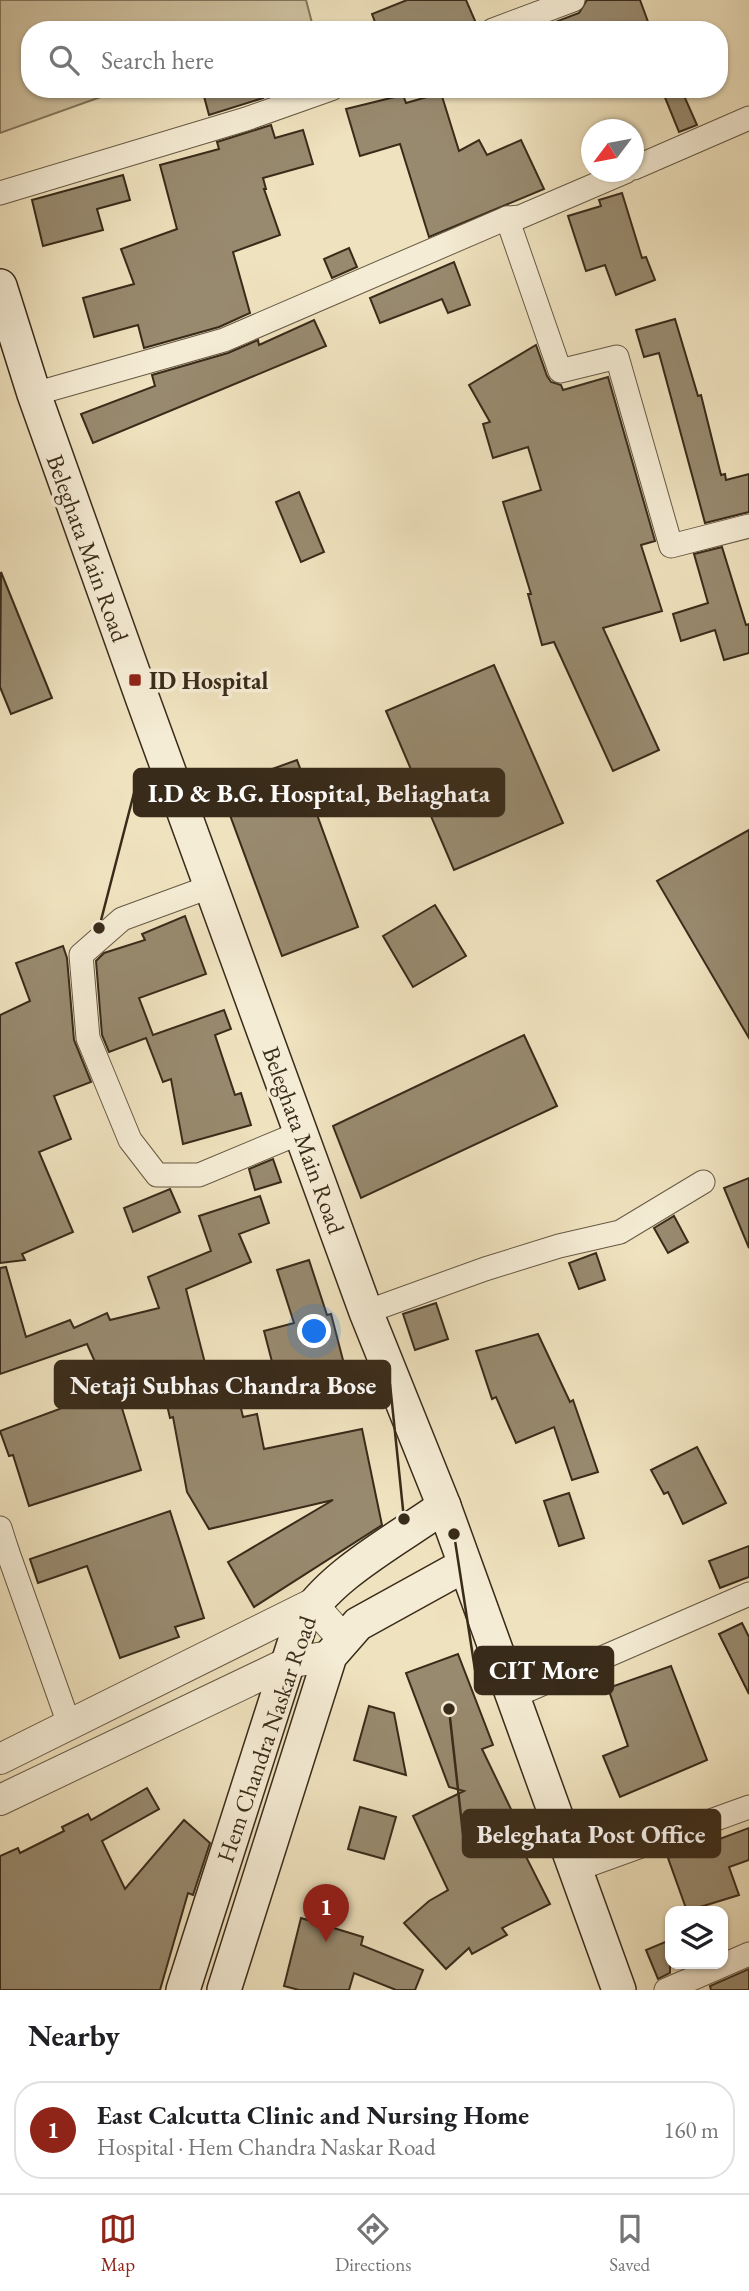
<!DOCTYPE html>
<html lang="en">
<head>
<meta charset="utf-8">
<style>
  body { margin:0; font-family:"EB Garamond",serif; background:#f6f6f6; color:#202124 }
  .controls { position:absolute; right:21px; bottom:21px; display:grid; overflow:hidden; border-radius:14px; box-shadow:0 2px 5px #0004 }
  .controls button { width:63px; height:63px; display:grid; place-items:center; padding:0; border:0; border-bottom:2px solid #e0e0e0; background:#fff; color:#202124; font:35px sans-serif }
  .compass { position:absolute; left:581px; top:119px; width:63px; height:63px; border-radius:50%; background:#fff; box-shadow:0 2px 5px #0004; rotate:238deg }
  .you { position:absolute; left:315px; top:1332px; width:24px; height:24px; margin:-18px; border:5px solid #fff; border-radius:50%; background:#1a73e8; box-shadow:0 0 0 10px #1a73e833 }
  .badge { display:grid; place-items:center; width:46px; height:46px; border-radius:50%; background:#8f2418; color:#fff; font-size:23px; font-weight:700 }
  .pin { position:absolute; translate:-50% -58px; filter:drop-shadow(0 2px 4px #0008) }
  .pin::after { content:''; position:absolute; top:37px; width:24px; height:21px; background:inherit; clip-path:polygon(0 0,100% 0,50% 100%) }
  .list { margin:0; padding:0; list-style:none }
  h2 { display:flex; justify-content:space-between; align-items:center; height:91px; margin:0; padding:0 28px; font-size:30px }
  h2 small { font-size:23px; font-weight:400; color:#757577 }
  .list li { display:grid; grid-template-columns:46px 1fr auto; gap:21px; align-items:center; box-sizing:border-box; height:98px; margin:0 14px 14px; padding:0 14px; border:2px solid #e0e0e0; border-radius:28px }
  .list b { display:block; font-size:26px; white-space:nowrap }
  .list p { margin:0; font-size:23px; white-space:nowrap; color:#757577 }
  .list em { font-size:23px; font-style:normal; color:#757577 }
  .icon { flex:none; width:38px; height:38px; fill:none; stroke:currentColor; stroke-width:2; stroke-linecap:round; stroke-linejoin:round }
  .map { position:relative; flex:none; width:749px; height:1990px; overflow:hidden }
  .search { position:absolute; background:#fff; box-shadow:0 2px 5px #0004; left:21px; right:21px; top:21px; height:77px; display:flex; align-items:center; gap:18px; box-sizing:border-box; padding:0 24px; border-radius:28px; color:#757577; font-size:26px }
  .sheet { height:203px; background:#fff }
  nav { display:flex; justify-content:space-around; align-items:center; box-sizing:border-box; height:98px; border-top:2px solid #e0e0e0; background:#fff; font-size:19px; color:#757577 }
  nav a { display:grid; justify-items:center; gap:4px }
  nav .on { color:#8f2418 }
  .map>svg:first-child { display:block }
  .green { fill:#d0c3a2; stroke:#84775e; stroke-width:2 }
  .building { fill:#988a6f; stroke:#392b1a; stroke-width:2 }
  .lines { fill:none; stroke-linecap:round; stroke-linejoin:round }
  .minor-casing { stroke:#665943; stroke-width:25 }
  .tertiary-casing { stroke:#665943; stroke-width:32 }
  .secondary-casing { stroke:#392b1a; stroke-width:36 }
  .minor { stroke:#f5ecd5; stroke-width:23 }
  .tertiary { stroke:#f5ecd5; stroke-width:30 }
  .secondary { stroke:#f5ecd5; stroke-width:33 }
  .poi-dot { fill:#8f2418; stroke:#f5ecd5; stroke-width:2.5 }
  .labels { text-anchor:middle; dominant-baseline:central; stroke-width:7; stroke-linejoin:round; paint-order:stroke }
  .street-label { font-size:24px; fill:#392b1a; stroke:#f5ecd5 }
  .poi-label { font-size:24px; font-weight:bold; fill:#392b1a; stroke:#f5ecd5; text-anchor:start }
  .leader { fill:none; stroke:#392b1a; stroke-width:2.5 }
  .callout-dot { fill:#392b1a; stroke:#f5ecd5; stroke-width:2.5 }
  .callout { fill:#392b1a; stroke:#392b1a; stroke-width:2.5 }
  .callout-label { font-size:26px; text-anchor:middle; font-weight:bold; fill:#fff }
</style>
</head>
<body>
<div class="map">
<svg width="749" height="1990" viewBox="0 0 749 1990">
  <rect width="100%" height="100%" fill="#efe2be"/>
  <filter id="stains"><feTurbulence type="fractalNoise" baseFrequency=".00286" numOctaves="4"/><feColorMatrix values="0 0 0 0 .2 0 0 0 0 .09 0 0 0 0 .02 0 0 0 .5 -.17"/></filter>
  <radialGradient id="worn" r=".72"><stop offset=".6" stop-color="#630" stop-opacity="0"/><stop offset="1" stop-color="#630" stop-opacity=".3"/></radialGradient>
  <!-- green -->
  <path class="green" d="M0,0H306L312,23L293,30H30V89H123L0,133Z"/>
  <!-- building -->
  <g class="building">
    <path d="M407,0H466L479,30H378L372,14Z"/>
    <path d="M587,0H640L651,30H543L542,27L579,13Z"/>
    <path d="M202,89H260L263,98L209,115Z"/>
    <path d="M678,89H681L697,125L679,132L664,95Z"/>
    <path d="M441,93L459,151L479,140L487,155L521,140L544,189L429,237L400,144L360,156L346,109L403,95L406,103Z"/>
    <path d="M271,125L275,138L303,130L313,164L263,178L266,189H264L280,235L233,252L250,313L219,327L144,348L138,325L94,337L83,298L134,284L121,249L177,229L160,165L219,149L217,142Z"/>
    <path d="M123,175L130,200L97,209L103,230L43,246L32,200Z"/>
    <path d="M622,193L642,258L646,257L655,280L616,295L605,265L586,271L568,216L601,206L599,200Z"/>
    <path d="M349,248L357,267L332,278L324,259Z"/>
    <path d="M454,262L470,305L448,313L442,299L380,323L370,298Z"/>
    <path d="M675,319L698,396L701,395L721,475L725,474L726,480L749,474V512L705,523L659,353L644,357L636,330Z"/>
    <path d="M314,320L326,346L93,443L81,414L155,386L152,375L228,353L258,340L259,345Z"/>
    <path d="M536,345L547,376L551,382L561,385L563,390L608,377L655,541L641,545L662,611L603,628L659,750L613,771L554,642L542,645L528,594H531L503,502L541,490L528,447L493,458L483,424L490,422L469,385Z"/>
    <path d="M299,492L324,552L301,562L276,502Z"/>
    <path d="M722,547L746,625L749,624V653L724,660L715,630L681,641L673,614L708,603L694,554Z"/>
    <path d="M1,572L52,698L11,714L0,687Z"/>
    <path d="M494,665L563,823L454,870L386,711Z"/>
    <path d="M297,760L358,927L282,956L220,788Z"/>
    <path d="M749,830V1038L657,881Z"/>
    <path d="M435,905L466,956L413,987L383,936Z"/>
    <path d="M185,916L206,974L139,998L153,1035L224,1010L231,1029L215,1035L235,1095L241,1093L251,1125L183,1144L171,1079L163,1082L146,1038L109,1052L102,1035L96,961L104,953L145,940L142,934Z"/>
    <path d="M63,946L67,958L74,1040L91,1082L54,1096L71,1139L39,1152L73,1232L22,1254L25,1260L0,1263V1015L30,1001L16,963Z"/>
    <path d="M524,1035L557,1106L361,1198L333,1126Z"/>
    <path d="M273,1159L281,1182L255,1190L249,1169Z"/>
    <path d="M749,1178V1248L724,1188Z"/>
    <path d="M170,1189L180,1212L133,1232L124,1208Z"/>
    <path d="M260,1196L269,1223L239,1234L251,1262L186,1289L207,1371L231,1366L243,1417L257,1414L264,1449L362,1429L382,1525L254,1607L228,1562L333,1500L209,1529L187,1492L173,1417L170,1418L164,1392L121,1405L141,1470L29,1506L13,1455L9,1456L0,1431L108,1391L87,1344L0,1374V1268L6,1267L26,1337L70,1320L74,1328L107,1313L110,1320L159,1308L148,1277L211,1251L199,1216Z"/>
    <path d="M674,1216L688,1242L668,1253L654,1228Z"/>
    <path d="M596,1253L605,1280L579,1289L569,1263Z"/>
    <path d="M309,1260L327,1315L331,1314L350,1387L283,1404L264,1331L294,1323L277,1270Z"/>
    <path d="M436,1303L448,1339L415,1350L403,1314Z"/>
    <path d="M538,1334L570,1402L573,1400L598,1472L572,1480L554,1427L516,1443L496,1397L492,1399L476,1351Z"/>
    <path d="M697,1447L726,1503L683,1524L668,1492L664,1494L651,1470Z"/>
    <path d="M569,1493L584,1538L559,1546L544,1501Z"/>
    <path d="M170,1511L204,1618L175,1627L179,1637L120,1658L87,1566L38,1583L30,1559Z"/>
    <path d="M749,1546V1577L720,1588L709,1561Z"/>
    <path d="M742,1623L749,1637V1694L719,1634Z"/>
    <path d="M458,1654L493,1745L482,1749L522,1832L515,1835L550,1904L502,1928L507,1935L472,1954L469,1948L446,1969L404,1923L429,1901L448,1890L413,1816L464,1791L449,1787L406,1673Z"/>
    <path d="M671,1666L707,1760L620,1797L603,1756L628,1746L608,1688Z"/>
    <path d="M369,1706L394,1713L406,1775L354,1760Z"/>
    <path d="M147,1788L159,1809L102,1841L125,1889L184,1820L210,1843L193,1895L188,1893L160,1990H0V1856L18,1848L20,1853L64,1831L62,1827L88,1814L91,1820Z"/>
    <path d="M360,1807L396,1817L384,1859L348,1849Z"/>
    <path d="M749,1828V1860L729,1867L739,1895L687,1911L668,1858Z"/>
    <path d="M301,1918L363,1937L361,1945L423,1970L415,1990H396L354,1973L349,1990H299L284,1986Z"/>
    <path d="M670,1940V1973L658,1979L646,1950Z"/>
    <path d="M749,1969V1990H711L710,1986Z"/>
  </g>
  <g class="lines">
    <defs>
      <g id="minor">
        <path d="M493,30L573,0"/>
        <path d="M634,168L749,118"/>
        <path d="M0,193L246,119L331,89"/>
        <path d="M507,218L560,371L617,357L671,546L749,526"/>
        <path d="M34,394L224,340L507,218L520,217L625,172"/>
        <path d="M212,886L122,919L81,955L88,1038L130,1140L157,1175H199L302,1132"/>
        <path d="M366,1312L485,1269L559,1246L620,1232L703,1182"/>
        <path d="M0,1528L7,1550"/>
        <path d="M0,1552L7,1550L69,1724"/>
        <path d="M512,1697L749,1594"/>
        <path d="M575,1870L749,1807"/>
        <path d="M666,1990L749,1954"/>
      </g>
      <g id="tertiary">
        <path d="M0,1759L312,1604L343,1639"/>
        <path d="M0,1800L287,1663L330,1656"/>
      </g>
      <g id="secondary">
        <path d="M0,286L34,394L143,700L366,1312L444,1506L619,1990"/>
        <path d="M183,1990L300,1625C328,1575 397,1540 444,1506"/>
        <path d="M224,1990L330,1656L358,1624L463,1566"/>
      </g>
    </defs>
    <!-- minor casing -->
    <use href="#minor" class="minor-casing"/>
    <!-- tertiary casing -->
    <use href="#tertiary" class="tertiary-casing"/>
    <!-- secondary casing -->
    <use href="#secondary" class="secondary-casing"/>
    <!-- minor -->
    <use href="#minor" class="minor"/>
    <!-- tertiary -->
    <use href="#tertiary" class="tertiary"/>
    <!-- secondary -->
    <use href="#secondary" class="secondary"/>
  </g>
  <!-- markers -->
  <rect class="poi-dot" x="128" y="673" width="14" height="14" rx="3.5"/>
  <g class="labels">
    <!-- street labels -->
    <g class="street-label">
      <text transform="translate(88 548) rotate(70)">Beleghata Main Road</text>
      <text transform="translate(304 1140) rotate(70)">Beleghata Main Road</text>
      <text transform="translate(266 1739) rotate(-71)">Hem Chandra Naskar Road</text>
    </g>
    <!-- poi labels -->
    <g class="poi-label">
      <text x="149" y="680">ID Hospital</text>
    </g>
  </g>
  <!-- callouts -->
  <path class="leader" d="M99 928L134 793M404 1519L390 1384M454 1534L475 1670M449 1709L463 1834"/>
  <g class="callout-dot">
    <circle cx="99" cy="928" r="7"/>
    <circle cx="404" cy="1519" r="7"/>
    <circle cx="454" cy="1534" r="7"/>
    <circle cx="449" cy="1709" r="7"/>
  </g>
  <g class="callout">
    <rect x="134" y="769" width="370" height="47" rx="7"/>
    <rect x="55" y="1361" width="335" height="47" rx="7"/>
    <rect x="475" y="1647" width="138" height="47" rx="7"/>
    <rect x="463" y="1810" width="257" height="47" rx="7"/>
  </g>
  <g class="callout-label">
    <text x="319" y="802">I.D &amp; B.G. Hospital, Beliaghata</text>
    <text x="223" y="1394">Netaji Subhas Chandra Bose</text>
    <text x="544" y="1679">CIT More</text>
    <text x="591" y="1843">Beleghata Post Office</text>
  </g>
  <rect width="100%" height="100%" filter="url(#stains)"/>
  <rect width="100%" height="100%" fill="url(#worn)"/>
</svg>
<div class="controls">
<button><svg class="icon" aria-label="layers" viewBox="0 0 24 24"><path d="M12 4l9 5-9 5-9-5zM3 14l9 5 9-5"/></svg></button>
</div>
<svg class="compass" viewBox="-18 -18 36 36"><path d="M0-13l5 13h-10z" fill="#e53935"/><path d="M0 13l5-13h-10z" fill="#757577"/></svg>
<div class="you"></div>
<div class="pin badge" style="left:326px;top:1942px">1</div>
<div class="search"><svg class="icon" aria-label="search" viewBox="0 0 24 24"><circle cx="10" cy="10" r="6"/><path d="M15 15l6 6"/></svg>Search here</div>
</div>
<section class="sheet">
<h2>Nearby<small></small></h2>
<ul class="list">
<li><span class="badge">1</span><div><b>East Calcutta Clinic and Nursing Home</b><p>Hospital · Hem Chandra Naskar Road</p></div><em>160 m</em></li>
</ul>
</section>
<nav>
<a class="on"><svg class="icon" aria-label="map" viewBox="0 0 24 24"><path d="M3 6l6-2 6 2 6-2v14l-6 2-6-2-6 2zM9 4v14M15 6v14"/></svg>Map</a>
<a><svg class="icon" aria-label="directions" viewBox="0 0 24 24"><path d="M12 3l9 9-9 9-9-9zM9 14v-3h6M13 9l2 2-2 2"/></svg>Directions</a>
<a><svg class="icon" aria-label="saved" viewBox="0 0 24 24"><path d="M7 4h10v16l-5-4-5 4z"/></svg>Saved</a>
</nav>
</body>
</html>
